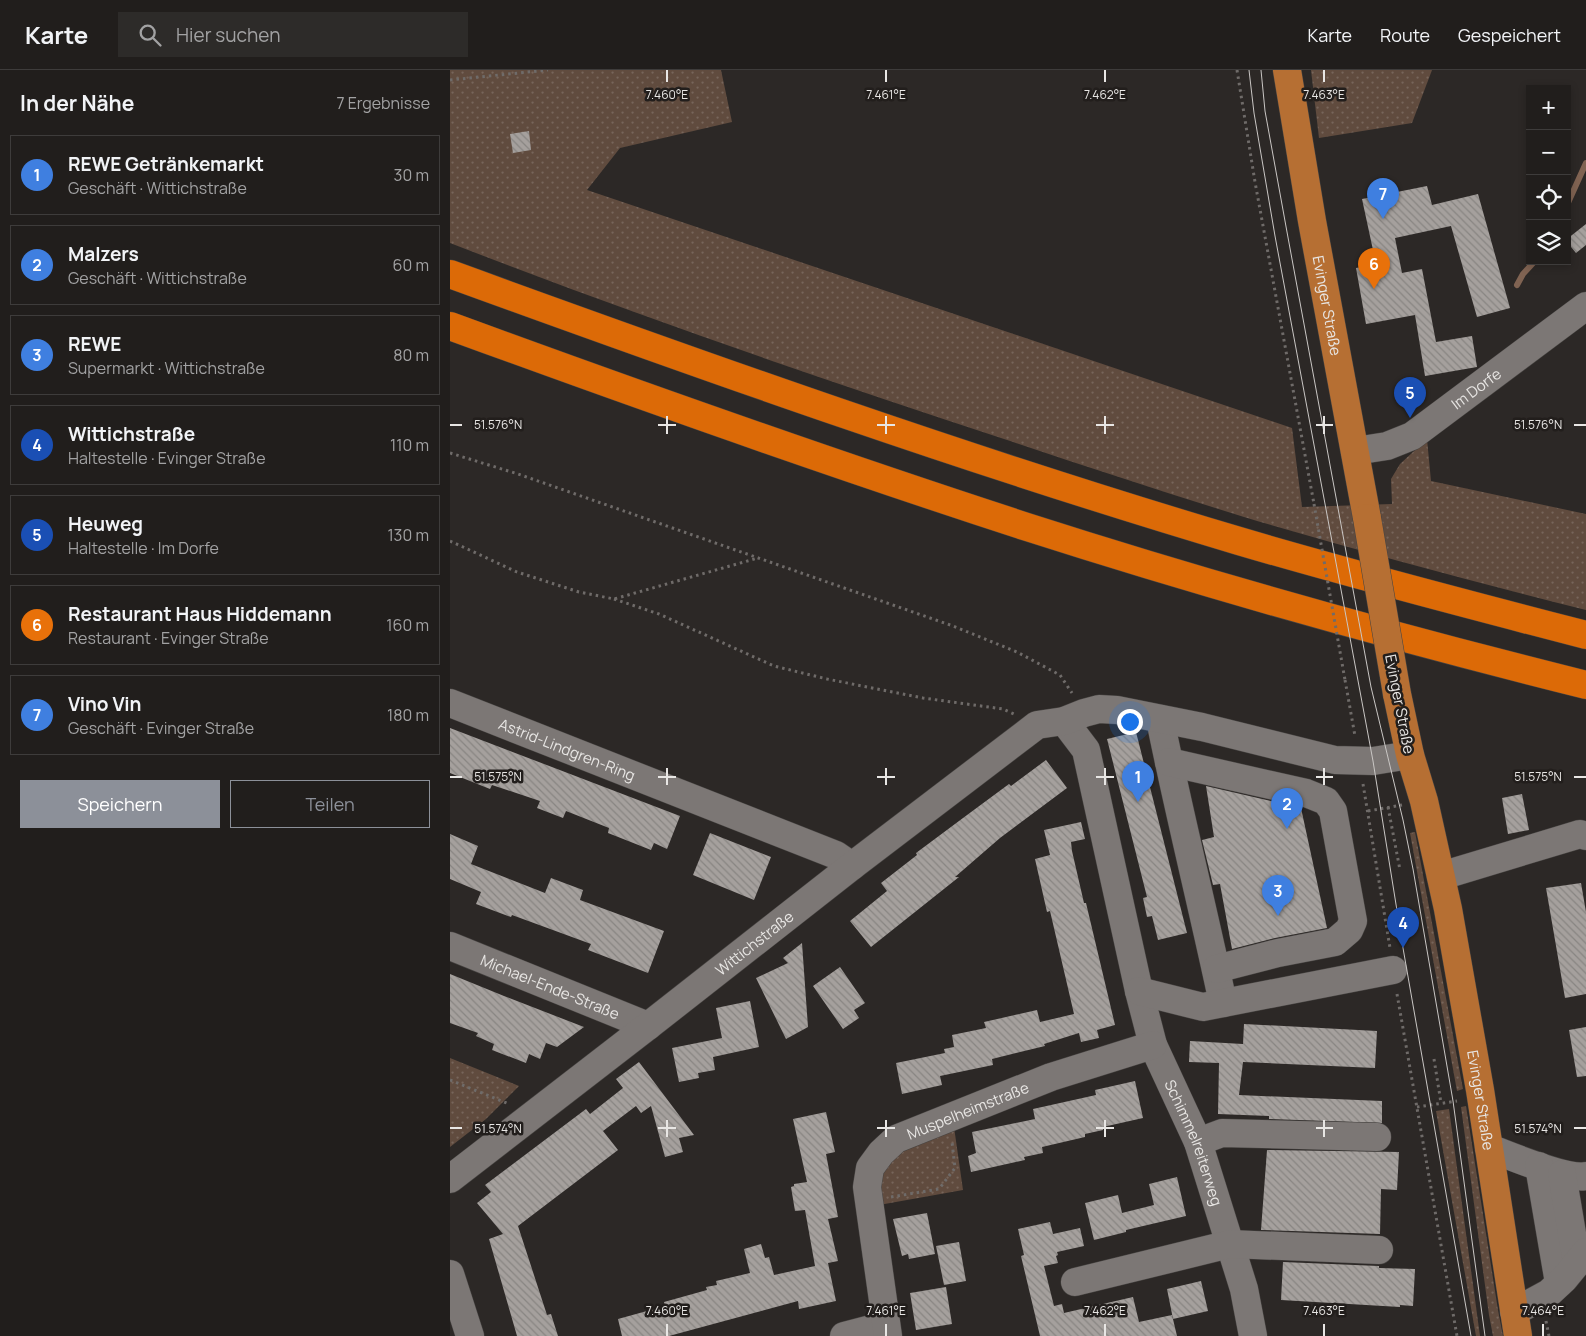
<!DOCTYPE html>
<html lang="de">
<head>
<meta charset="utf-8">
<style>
  body { margin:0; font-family:Manrope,sans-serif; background:#2d2b29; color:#f1f3f6 }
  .controls { position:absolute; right:15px; top:15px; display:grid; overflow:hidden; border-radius:0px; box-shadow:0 2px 8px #0003 }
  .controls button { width:45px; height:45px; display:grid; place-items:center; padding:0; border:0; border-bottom:1px solid #3e3c3b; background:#211e1c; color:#f1f3f6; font:25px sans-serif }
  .you { position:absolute; left:679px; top:651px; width:18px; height:18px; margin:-12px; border:4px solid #fff; border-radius:50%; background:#1a73e8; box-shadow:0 0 0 8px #1a73e833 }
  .badge { display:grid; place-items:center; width:32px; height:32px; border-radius:50%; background:#8c9099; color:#fff; font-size:16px; font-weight:700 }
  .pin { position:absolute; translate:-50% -41px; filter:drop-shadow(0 1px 2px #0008) }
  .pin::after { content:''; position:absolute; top:26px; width:18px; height:15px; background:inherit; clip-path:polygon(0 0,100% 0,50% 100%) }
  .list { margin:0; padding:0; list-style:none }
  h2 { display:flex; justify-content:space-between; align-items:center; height:65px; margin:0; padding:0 20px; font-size:21px }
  h2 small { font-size:16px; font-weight:400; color:#a2a2a3 }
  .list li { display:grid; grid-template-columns:32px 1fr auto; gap:15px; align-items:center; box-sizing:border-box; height:80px; margin:0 10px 10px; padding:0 10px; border:1px solid #3e3c3b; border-radius:0px }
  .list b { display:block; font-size:19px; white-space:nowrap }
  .list p { margin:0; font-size:16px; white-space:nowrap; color:#a2a2a3 }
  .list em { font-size:16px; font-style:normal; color:#a2a2a3 }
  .actions { display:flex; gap:10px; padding:15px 20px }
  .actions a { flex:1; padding:11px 0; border:1px solid #8c9099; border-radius:0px; text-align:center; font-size:18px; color:#8c9099 }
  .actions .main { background:#8c9099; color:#fff }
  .icon { flex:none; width:28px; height:28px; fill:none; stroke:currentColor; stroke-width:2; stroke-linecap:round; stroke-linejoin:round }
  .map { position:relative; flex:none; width:1136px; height:1266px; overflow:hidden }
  header { display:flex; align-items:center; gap:30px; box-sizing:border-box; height:70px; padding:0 25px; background:#211e1c; border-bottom:1px solid #3e3c3b }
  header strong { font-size:24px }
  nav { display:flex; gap:28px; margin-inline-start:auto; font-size:18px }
  .search { width:350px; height:45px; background:#2d2b29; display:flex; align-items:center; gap:12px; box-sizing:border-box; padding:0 18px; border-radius:0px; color:#a2a2a3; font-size:19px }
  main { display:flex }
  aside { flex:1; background:#211e1c }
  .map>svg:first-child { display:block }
  .green { fill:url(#green-dots) }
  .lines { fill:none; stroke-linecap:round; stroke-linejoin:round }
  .stream { stroke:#806352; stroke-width:6 }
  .building { fill:url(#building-back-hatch) }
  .minor-casing { stroke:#474442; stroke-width:29 }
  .major-casing { stroke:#474442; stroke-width:29 }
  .highway-casing { stroke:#474442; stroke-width:29 }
  .path { stroke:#6f6b69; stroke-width:3; stroke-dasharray:2.5 4; stroke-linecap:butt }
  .minor { stroke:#7c7775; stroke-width:28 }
  .major { stroke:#b66f33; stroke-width:28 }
  .highway { stroke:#dc6a07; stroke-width:28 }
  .tram { stroke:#cac7c5; stroke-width:1 }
  .major-bridge-casing { stroke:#474442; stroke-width:29; stroke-linecap:butt }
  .path-bridge { stroke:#6f6b69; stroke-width:3; stroke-dasharray:2.5 4; stroke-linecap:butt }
  .major-bridge { stroke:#b66f33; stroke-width:28 }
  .ticks { fill:none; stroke:#e8e6e4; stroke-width:2 }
  .labels { text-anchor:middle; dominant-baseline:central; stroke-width:5; stroke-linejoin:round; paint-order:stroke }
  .street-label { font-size:15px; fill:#e8e6e4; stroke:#221e1c }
  .ticks-label { font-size:12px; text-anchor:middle; fill:#e8e6e4; stroke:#221e1c; stroke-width:5; stroke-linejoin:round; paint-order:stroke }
</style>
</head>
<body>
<header>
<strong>Karte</strong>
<div class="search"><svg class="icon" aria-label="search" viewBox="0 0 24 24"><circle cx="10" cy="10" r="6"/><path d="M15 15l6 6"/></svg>Hier suchen</div>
<nav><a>Karte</a><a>Route</a><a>Gespeichert</a></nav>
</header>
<main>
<aside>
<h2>In der Nähe<small>7 Ergebnisse</small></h2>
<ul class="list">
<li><span class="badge" style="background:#3f7fe0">1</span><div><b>REWE Getränkemarkt</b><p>Geschäft · Wittichstraße</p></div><em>30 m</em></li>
<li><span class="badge" style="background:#3f7fe0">2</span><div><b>Malzers</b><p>Geschäft · Wittichstraße</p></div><em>60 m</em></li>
<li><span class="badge" style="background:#3f7fe0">3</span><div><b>REWE</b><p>Supermarkt · Wittichstraße</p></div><em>80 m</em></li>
<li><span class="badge" style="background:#1a4fb4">4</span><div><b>Wittichstraße</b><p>Haltestelle · Evinger Straße</p></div><em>110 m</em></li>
<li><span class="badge" style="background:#1a4fb4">5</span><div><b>Heuweg</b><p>Haltestelle · Im Dorfe</p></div><em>130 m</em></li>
<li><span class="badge" style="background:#e8710a">6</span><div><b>Restaurant Haus Hiddemann</b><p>Restaurant · Evinger Straße</p></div><em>160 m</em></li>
<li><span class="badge" style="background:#3f7fe0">7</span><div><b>Vino Vin</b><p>Geschäft · Evinger Straße</p></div><em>180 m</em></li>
</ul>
<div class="actions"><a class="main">Speichern</a><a>Teilen</a></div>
</aside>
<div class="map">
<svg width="1136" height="1266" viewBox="0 0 1136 1266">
  <defs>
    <pattern id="green-dots" width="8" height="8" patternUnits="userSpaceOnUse" patternTransform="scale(1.25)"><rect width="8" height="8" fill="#604b3e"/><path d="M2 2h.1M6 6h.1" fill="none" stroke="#77655a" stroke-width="1.8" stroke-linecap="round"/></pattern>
    <pattern id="building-back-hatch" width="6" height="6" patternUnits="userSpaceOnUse" patternTransform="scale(1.25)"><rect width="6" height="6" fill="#a5a09d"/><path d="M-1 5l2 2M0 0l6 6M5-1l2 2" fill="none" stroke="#888582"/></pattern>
  </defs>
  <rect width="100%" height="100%" fill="#2c2826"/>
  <!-- green -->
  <g class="green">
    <path d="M0,0H271L282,52L170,78L137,120L842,358L852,437L942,434L941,409L950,394L977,369L981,411L1136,444V540C1022,511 907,481 794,447C714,422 634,396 554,369C368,308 183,244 0,173Z"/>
    <path d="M861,0H982L962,53L869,68Z"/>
    <path d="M965,762L1013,1019L1007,1021L960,763Z"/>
    <path d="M0,988L69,1016L36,1049L0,1077Z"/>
    <path d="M1016,1036L1048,1240L1053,1266H1043L1039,1245L1011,1037Z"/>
    <path d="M999,1039L1030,1266H1026L986,1041Z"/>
    <path d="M504,1057L513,1120L429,1135L430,1105L444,1085Z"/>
  </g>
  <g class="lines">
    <!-- stream -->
    <g class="stream">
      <path d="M1117,135L1136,93"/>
      <path d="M1067,215L1073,204L1085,191"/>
    </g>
  </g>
  <!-- building -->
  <g class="building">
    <path d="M79,61L81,80L63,83L60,64Z"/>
    <path d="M977,116L982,135L1028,124L1060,238L1027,247L1001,156L945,168L952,203L972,199L986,272L1022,266L1027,297L975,306L965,245L916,254L906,198L926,194L912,129Z"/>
    <path d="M1136,154V175L1126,183L1117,172V169Z"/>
    <path d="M0,658L230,746L217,779L204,773L201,780L158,763L159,758L116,741L113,748L87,738L90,731L42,715L40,719L0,703Z"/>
    <path d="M686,662L737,863L708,870L702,846L697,847L693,828L697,827L657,669Z"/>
    <path d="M596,690L617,718L550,768L505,807H509L421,877L400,851L437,821L431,813L467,785L466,783L513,748L559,714L561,716Z"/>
    <path d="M756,716L851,738L877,858L825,868L782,879L770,814L763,815L752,770L764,767Z"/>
    <path d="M1072,724L1079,760L1058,764L1052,728Z"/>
    <path d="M631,752L635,769L621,772L622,781L634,833H636L665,955L647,960L649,968L631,972L629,963L594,974L595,976L542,989L543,995L490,1006L492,1015L452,1024L446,993L495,983L494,979L504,977L502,965L536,958L534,952L587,940L590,952L624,944L600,841L597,842L585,789L600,785L594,760Z"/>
    <path d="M260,763L321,787L304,830L243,805Z"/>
    <path d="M0,764L28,776L21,794L95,823L101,808L133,820L130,830L214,861L198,903L138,880L141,874L62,845L61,847L26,834L31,822L0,809Z"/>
    <path d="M1131,813L1136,842V924L1115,928L1096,818Z"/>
    <path d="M352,873L358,957L336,969L306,908L338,893L333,888Z"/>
    <path d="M390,897L415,933L404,940L409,948L393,959L363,916Z"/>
    <path d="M0,904L54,926L134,957L107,977L96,973L90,989L79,984L76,993L42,980L44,974L26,966L28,963L0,953Z"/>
    <path d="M300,931L309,977L263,987L265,1000L248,1003L249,1008L229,1012L222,978L272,968L266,938Z"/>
    <path d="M794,954L927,961L925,998L793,992L789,1025L932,1031V1053L819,1049V1046L768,1044L769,993L739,992L740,971L793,974Z"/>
    <path d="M1136,957V1006L1127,1007L1119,960Z"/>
    <path d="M189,992L244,1065L229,1068L233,1082L215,1087L201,1036L191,1043L186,1036L153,1061L168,1080L68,1156L97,1245L101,1244L108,1266H67L39,1169L53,1164L27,1133L41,1122L35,1115L136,1039L140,1044L173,1018L166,1009Z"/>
    <path d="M685,1011L693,1048L653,1057V1060L635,1064V1067L592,1077L593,1083L574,1087L575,1090L521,1102L518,1086L526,1083L522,1062L585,1049L583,1039L646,1025L645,1020Z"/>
    <path d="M376,1042L385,1082L376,1084L388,1147L378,1149L388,1191L378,1193L386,1231L349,1239L348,1231L219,1266H172L168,1249L215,1236L214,1232L257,1220L256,1217L267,1215L266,1211L300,1203L294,1179L311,1174L315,1188L319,1187L324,1205L365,1196L355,1140L345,1141L341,1117L344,1116V1114L357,1112L343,1049Z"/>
    <path d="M817,1080L949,1082L947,1120L931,1119L930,1164L811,1160Z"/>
    <path d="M727,1107L736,1146L676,1160V1162L644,1170L635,1133L668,1125L672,1143L704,1135L699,1114Z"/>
    <path d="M477,1143L485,1184L459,1189L458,1184L452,1186L443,1149Z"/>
    <path d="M600,1152L603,1164L630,1158L634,1176L607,1182L608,1185L606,1186L608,1193L594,1196L604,1236L612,1234L614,1243L683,1227L689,1252L722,1245L727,1266H590L571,1186L574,1185L568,1159Z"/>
    <path d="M509,1172L516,1211L494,1215L486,1176Z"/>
    <path d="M833,1192L929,1196V1198L965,1199L963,1236L950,1235V1237L831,1230Z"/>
    <path d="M751,1211L758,1241L723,1249L717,1219Z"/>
    <path d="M496,1217L502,1254L466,1260L460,1223Z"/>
  </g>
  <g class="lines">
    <defs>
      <g id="minor">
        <path id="s1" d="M905,381L937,376L962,366L1136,236"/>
        <path id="s2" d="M0,633L386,785L402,796"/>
        <path d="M710,649C729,744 753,838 773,933"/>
        <path id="s3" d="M614,651L636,680L689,921L703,975L748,1072L794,1219L803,1266"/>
        <path d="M719,692L856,723L876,731L883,741L903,851L899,860L885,872L828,883L766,899"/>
        <path d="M991,806L1130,764L1136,766"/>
        <path id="s4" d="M0,876L198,956"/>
        <path d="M689,921L753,937L943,900"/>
        <path d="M748,1072L772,1063L927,1067"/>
        <path d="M1039,1078C1061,1086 1116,1110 1136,1106"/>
        <path d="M1089,1096L1109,1213"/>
        <path d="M1112,1104L1127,1193"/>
        <path id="s5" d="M0,1109L198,956L402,796L587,655L614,651L634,643L649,639L667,640L752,657L885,690L923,691L960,685"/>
        <path d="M0,1204L20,1266"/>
        <path d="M625,1212L780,1174L929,1180"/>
        <path d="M1064,1242L1099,1223L1114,1209L1136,1182"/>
        <path d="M394,1266L436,1255"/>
        <path id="s6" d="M438,1266L417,1117L420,1098L431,1083L446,1069L601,1007L703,975"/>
      </g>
      <g id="major">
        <path id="s7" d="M837,0L862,151L917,448"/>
        <path id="s8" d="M947,624L960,685L974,731L998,839L1030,1020L1068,1266"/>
      </g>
      <g id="highway">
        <path d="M0,204C261,299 523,392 789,471C904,505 1020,535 1136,565"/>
        <path d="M0,256C191,326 383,394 577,457C761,516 948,568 1136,615"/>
      </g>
    </defs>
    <!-- minor casing -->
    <use href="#minor" class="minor-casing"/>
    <!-- major casing -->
    <use href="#major" class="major-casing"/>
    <!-- highway casing -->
    <use href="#highway" class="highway-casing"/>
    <!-- path -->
    <g class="path">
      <path d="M787,0L805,112L864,434"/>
      <path d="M0,10L98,0"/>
      <path d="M0,383L68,404L503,556L567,582L610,605L622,623"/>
      <path d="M0,471L67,502L129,522L164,529L308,488"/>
      <path d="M164,529L209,544L324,596L377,609L473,628L553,639L564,644"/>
      <path d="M895,610L905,666"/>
      <path d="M913,714L940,878"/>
      <path d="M938,737L950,800"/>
      <path d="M918,741L952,735"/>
      <path d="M947,924L1007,1266"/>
      <path d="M984,989L991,1033"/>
      <path d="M0,1010L59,1034"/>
      <path d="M967,1037L1007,1031"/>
      <path d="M441,1127L489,1119L505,1098L502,1072"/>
      <path d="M1096,1251L1099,1266"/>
    </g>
    <!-- minor -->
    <use href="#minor" class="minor"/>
    <!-- major -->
    <use href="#major" class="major"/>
    <!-- highway -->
    <use href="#highway" class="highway"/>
    <!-- tram -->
    <g class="tram">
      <path d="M799,0L804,43L825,166L923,691L953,878L1021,1266"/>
      <path d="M811,0L815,41L837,162L921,617L953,750L963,799L1003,1031L1035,1266"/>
    </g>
    <defs>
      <path id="major-bridge" d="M917,448L947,624"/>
    </defs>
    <!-- major-bridge casing -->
    <use href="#major-bridge" class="major-bridge-casing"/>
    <!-- path-bridge -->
    <path class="path-bridge" d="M864,434L895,610"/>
    <!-- major-bridge -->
    <use href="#major-bridge" class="major-bridge"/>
  </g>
  <!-- ticks -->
  <path class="ticks" d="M217,0V12M436,0V12M655,0V12M874,0V12M217,346V364M436,346V364M655,346V364M874,346V364M0,355H12M208,355H226M427,355H445M646,355H664M866,355H883M1124,355H1136M217,698V715M436,698V715M655,698V715M874,698V715M0,707H12M208,707H226M427,707H445M646,707H664M866,707H883M1124,707H1136M217,1050V1067M436,1050V1067M655,1050V1067M874,1050V1067M0,1058H12M208,1058H226M427,1058H445M646,1058H664M866,1058H883M1124,1058H1136M217,1254V1266M436,1254V1266M655,1254V1266M874,1254V1266M1093,1254V1266"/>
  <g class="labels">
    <!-- street labels -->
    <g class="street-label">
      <text stroke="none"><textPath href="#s7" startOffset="239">Evinger Straße</textPath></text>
      <text stroke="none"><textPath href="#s1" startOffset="139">Im Dorfe</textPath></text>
      <text transform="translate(950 634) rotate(79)">Evinger Straße</text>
      <text stroke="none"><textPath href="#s2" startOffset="126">Astrid-Lindgren-Ring</textPath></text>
      <text stroke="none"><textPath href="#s5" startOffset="385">Wittichstraße</textPath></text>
      <text stroke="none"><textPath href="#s4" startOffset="108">Michael-Ende-Straße</textPath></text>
      <text stroke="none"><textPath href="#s8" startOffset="415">Evinger Straße</textPath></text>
      <text stroke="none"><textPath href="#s6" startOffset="286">Muspelheimstraße</textPath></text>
      <text stroke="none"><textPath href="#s3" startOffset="445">Schimmelreiterweg</textPath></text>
    </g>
  </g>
  <g class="ticks-label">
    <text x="217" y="29">7.460°E</text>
    <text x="436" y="29">7.461°E</text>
    <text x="655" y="29">7.462°E</text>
    <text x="874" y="29">7.463°E</text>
    <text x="48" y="359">51.576°N</text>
    <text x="1088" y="359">51.576°N</text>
    <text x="48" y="711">51.575°N</text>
    <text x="1088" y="711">51.575°N</text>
    <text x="48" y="1063">51.574°N</text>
    <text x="1088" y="1063">51.574°N</text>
    <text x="217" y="1245">7.460°E</text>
    <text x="436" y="1245">7.461°E</text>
    <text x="655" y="1245">7.462°E</text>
    <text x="874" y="1245">7.463°E</text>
    <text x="1093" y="1245">7.464°E</text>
  </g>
</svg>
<div class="controls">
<button>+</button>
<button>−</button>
<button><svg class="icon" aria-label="locate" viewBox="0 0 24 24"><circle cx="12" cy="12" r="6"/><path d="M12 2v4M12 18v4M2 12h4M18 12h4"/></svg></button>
<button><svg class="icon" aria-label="layers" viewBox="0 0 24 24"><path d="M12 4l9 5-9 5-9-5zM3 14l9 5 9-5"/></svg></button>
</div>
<div class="you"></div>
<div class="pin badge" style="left:688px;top:732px;background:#3f7fe0">1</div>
<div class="pin badge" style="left:837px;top:759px;background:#3f7fe0">2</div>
<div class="pin badge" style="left:828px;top:846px;background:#3f7fe0">3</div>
<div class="pin badge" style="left:953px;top:878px;background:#1a4fb4">4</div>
<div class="pin badge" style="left:960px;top:348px;background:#1a4fb4">5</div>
<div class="pin badge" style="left:924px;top:219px;background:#e8710a">6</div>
<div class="pin badge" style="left:933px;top:149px;background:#3f7fe0">7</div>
</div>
</main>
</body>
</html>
